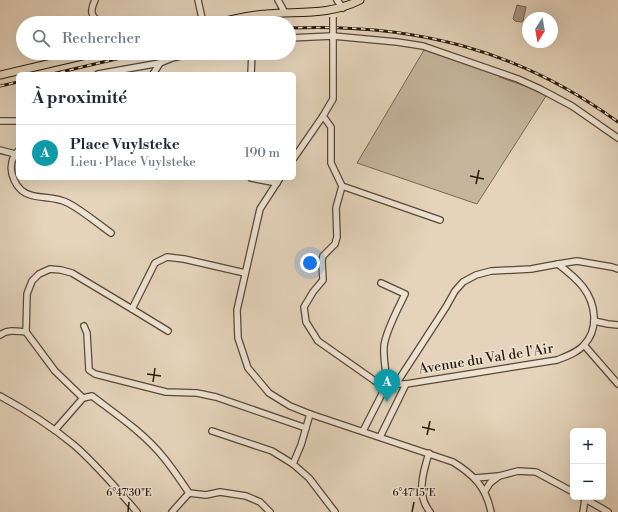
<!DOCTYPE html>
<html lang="fr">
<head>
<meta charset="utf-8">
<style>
  body { margin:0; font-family:"Libre Bodoni",serif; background:#f2f2f3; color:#1f2937 }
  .controls { position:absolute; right:12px; bottom:12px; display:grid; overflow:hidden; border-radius:6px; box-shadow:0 4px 16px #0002 }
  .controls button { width:36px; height:36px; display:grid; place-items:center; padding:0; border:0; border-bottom:1px solid #e0e1e3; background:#fff; color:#1f2937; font:20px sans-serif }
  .compass { position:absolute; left:522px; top:12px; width:36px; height:36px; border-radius:50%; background:#fff; box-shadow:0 4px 16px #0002; rotate:191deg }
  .you { position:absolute; left:310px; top:263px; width:14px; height:14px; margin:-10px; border:3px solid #fff; border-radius:50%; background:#1a73e8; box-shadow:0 0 0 6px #1a73e833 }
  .badge { display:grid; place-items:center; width:26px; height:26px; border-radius:50%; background:#8f2418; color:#fff; font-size:13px; font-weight:700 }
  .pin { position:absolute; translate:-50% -33px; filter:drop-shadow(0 1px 2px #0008) }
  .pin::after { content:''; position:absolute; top:21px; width:14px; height:12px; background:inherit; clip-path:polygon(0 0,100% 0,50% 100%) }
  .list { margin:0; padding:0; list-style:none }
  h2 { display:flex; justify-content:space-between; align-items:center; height:52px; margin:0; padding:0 16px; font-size:17px }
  h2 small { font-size:13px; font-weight:400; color:#747a83 }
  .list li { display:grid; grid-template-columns:26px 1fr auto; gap:12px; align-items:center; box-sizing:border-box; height:56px; padding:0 16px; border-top:1px solid #e0e1e3 }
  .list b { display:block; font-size:15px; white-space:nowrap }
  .list p { margin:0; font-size:13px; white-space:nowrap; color:#747a83 }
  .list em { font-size:13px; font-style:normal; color:#747a83 }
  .icon { flex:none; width:22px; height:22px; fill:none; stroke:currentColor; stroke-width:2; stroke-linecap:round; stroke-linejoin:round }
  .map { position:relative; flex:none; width:618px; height:512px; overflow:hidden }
  .search { position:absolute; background:#fff; box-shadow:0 4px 16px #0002; left:16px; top:16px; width:280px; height:44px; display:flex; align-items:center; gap:10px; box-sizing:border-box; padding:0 14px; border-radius:22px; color:#747a83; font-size:15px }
  .panel { position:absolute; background:#fff; box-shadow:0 4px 16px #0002; left:16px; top:72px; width:280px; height:108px; border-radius:6px }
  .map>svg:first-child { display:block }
  .green { fill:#c5b59d; stroke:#766854 }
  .water { fill:#a5957f; stroke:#736451 }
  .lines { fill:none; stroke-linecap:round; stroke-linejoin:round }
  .minor-casing { stroke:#574937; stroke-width:8 }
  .major-casing { stroke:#281b0b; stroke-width:9 }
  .minor { stroke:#eee3d3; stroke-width:5.5 }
  .major { stroke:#e5d4bb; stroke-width:7 }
  .rail-casing { stroke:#281b0b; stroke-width:3 }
  .rail { stroke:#eee3d3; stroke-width:1.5; stroke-dasharray:4.5; stroke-linecap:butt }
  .minor-bridge-casing { stroke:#574937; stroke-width:8; stroke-linecap:butt }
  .minor-bridge { stroke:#eee3d3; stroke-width:5.5 }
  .ticks { fill:none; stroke:#281b0b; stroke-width:1.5 }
  .labels { text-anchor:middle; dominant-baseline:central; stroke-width:3; stroke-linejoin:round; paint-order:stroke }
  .street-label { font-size:14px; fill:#281b0b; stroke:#eee3d3 }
  .ticks-label { font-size:10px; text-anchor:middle; fill:#281b0b; stroke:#eee3d3; stroke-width:3; stroke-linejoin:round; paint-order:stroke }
</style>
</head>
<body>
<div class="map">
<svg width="618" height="512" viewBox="0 0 618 512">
  <rect width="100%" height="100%" fill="#e5d4bb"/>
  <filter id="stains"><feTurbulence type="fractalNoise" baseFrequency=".005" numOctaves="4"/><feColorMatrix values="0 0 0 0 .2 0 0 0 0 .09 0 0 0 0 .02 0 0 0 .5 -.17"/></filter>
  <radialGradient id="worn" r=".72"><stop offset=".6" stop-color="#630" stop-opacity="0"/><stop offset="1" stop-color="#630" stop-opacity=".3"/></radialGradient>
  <!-- green -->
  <path class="green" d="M424,50L434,51L500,75L499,77L531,88L546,96L477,204L357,163Z"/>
  <!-- water -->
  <path class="water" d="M517,5L526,7L523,21L521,22L515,21L513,19Z"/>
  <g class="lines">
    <defs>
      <g id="minor">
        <path d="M95,0C90,11 90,16 101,23"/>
        <path d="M198,0L203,23"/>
        <path d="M278,0L285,13"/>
        <path d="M337,0L343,8"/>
        <path d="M289,38L333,36L397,42L423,46L518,79L540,89L572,106L618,138"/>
        <path d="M98,74L160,63"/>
        <path d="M153,74L160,63L172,58L193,53"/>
        <path d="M251,74L252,53"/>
        <path d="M323,116L331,127V163L342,186L336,208L337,237L335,244L323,256L322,261L323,280L313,292L304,307L306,322L318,341L385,388"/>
        <path d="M0,121H18"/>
        <path d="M0,150L15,154"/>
        <path d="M18,151C12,157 10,166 12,174C21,206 47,192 68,203C83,211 97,223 111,233"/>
        <path d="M294,158L323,116L333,99V33"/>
        <path d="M251,178L277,183"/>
        <path d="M280,178L260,209L237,310L238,338L248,368L269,393L290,406L310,414L453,462C474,475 486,487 491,512"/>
        <path d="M342,186L440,220"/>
        <path d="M558,264L577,261L612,267L618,269"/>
        <path d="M245,273L184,259L167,257L155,263L132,309L72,273L61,270L50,269L39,274L32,281L27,294L26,332L55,371L83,398L92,396C117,415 144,433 164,458C173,469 181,481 189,493L206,495L220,492L246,496L260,502L270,512"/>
        <path d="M381,283L405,294C398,309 386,330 384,346C383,359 386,373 388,386"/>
        <path d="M132,309L168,331"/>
        <path d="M594,321L608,324L618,325"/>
        <path d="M84,326L87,333L89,370L95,374L166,392L197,393L216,397L306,428"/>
        <path d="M0,335C8,329 17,331 26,332"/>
        <path d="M584,345L618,384"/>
        <path d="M385,388L396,384H406L557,360C567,356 577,353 584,345C599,329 596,304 583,287C576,278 567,271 558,264L531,269L491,271L476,275L463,282L455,291L446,307L396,384"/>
        <path d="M0,396C26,410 51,426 74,445C97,465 117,489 137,512"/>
        <path d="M310,414L301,445L293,464L309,478L335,512"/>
        <path d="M55,430L83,398"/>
        <path d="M212,431L272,451L293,464"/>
        <path d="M363,431L385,388"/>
        <path d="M380,437L406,384"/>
        <path d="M429,453C423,472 416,495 430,512"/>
        <path d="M475,478L499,476L518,471L536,472L573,492"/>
        <path d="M485,491L490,483L499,476"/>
        <path d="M582,497L608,512"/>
        <path d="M172,512L189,493"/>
        <path d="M583,512L585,499"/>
      </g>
      <g id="major">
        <path d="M217,23C233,19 249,15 266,14C300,11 328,16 360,0"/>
        <path d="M0,75L95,53"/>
      </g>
    </defs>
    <!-- minor casing -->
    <use href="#minor" class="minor-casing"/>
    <!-- major casing -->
    <use href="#major" class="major-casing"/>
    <!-- minor -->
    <use href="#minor" class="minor"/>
    <!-- major -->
    <use href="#major" class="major"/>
    <defs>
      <g id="rail">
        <path d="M289,28C412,23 518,49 618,122"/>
        <path d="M138,57L154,53"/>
        <path d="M52,74L142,53"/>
        <path d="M0,86L18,82"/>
      </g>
    </defs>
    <!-- rail casing -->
    <use href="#rail" class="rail-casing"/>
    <!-- rail -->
    <use href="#rail" class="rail"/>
    <defs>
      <path id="minor-bridge" d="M333,17V33"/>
    </defs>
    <!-- minor-bridge casing -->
    <use href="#minor-bridge" class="minor-bridge-casing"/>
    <!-- minor-bridge -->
    <use href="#minor-bridge" class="minor-bridge"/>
  </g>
  <!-- ticks -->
  <path class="ticks" d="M470,176L484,179M476,184L479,170M147,374L161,376M153,382L155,368M422,427L435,430M427,435L430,421M128,512L129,502M412,512L414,502"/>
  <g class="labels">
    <!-- street labels -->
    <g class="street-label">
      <text transform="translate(486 359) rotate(-9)">Avenue du Val de l'Air</text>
    </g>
  </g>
  <g class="ticks-label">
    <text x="129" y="496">6°47'30"E</text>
    <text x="414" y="496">6°47'15"E</text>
  </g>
  <rect width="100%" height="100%" filter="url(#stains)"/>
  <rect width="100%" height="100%" fill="url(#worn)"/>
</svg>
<div class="controls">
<button>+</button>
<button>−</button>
</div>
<svg class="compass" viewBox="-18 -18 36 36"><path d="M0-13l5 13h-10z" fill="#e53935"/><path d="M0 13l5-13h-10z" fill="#747a83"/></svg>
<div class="you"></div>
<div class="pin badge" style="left:387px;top:402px;background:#0f9aa8">A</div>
<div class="search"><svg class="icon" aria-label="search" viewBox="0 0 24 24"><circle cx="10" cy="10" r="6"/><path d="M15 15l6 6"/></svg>Rechercher</div>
<section class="panel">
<h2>À proximité<small></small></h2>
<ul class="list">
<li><span class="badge" style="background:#0f9aa8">A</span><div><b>Place Vuylsteke</b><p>Lieu · Place Vuylsteke</p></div><em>190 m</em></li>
</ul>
</section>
</div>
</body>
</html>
